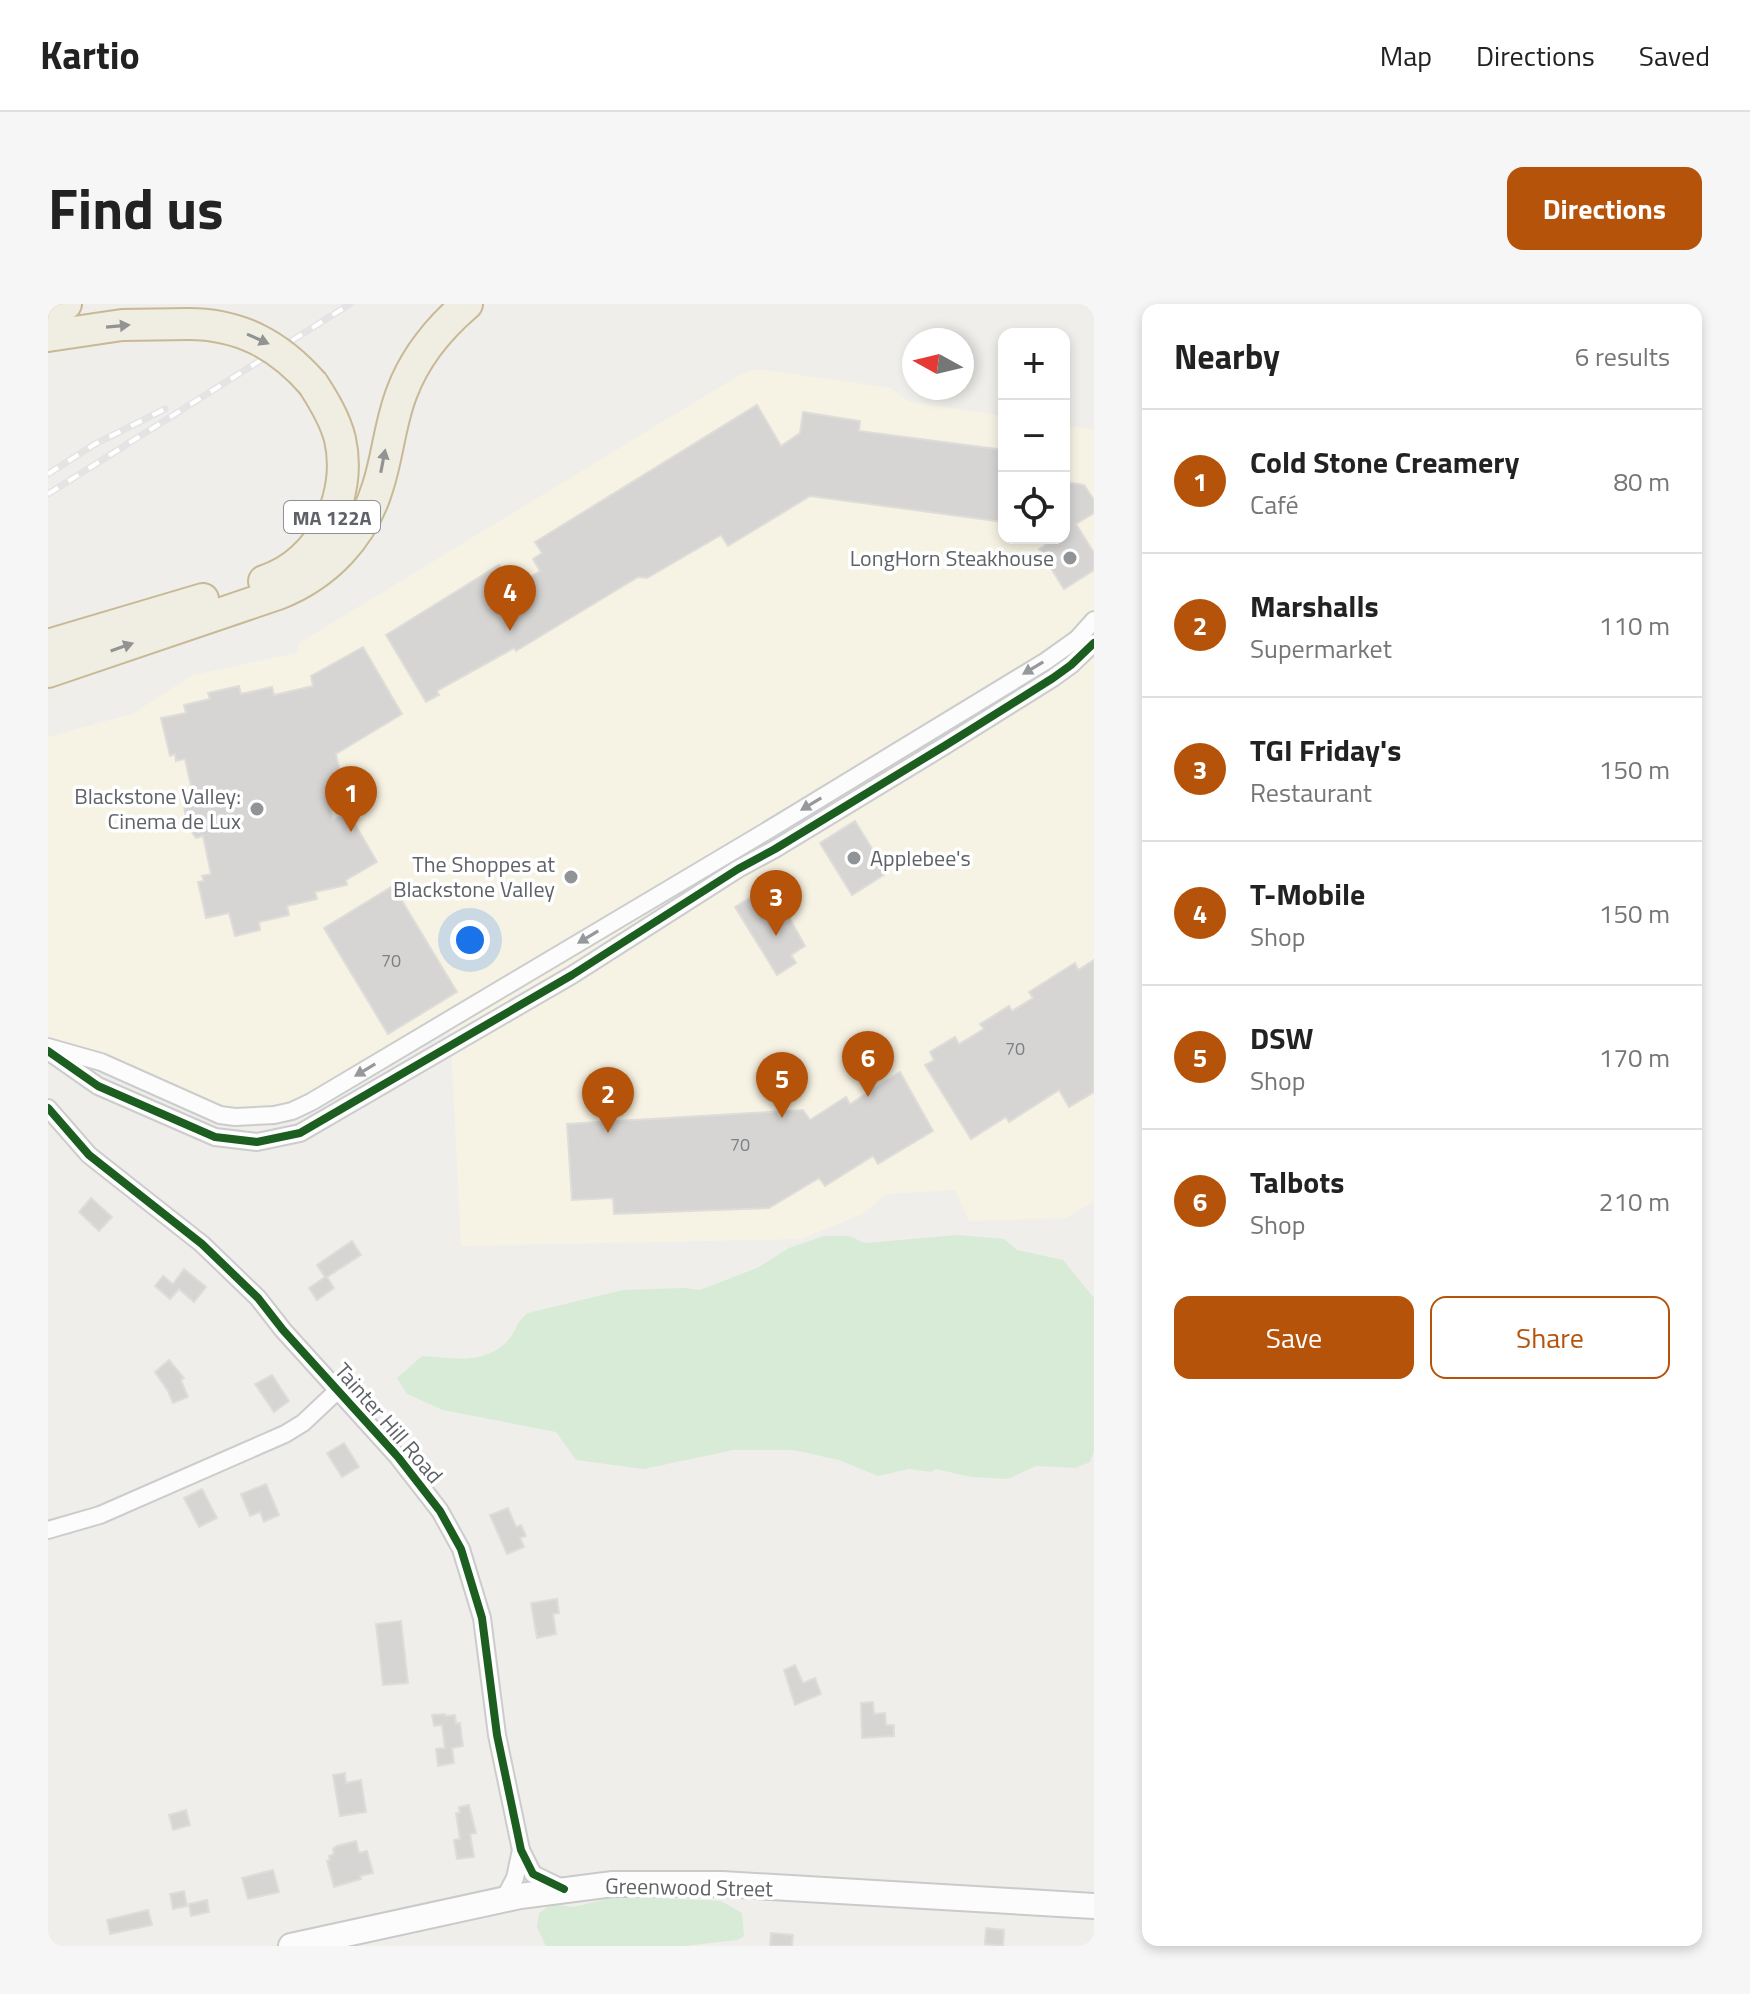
<!DOCTYPE html>
<html lang="en">
<head>
<meta charset="utf-8">
<style>
  body { margin:0; font-family:"Titillium Web",sans-serif; background:#f6f6f6; color:#222 }
  .controls { position:absolute; right:24px; top:24px; display:grid; overflow:hidden; border-radius:16px; box-shadow:0 4px 12px #0003 }
  .controls button { width:72px; height:72px; display:grid; place-items:center; padding:0; border:0; border-bottom:2px solid #e0e0e0; background:#fff; color:#222; font:40px sans-serif }
  .compass { position:absolute; left:854px; top:24px; width:72px; height:72px; border-radius:50%; background:#fff; box-shadow:0 4px 12px #0003; rotate:278deg }
  .you { position:absolute; left:422px; top:636px; width:28px; height:28px; margin:-20px; border:6px solid #fff; border-radius:50%; background:#1a73e8; box-shadow:0 0 0 12px #1a73e833 }
  .badge { display:grid; place-items:center; width:52px; height:52px; border-radius:50%; background:#b45309; color:#fff; font-size:26px; font-weight:700 }
  .pin { position:absolute; translate:-50% -66px; filter:drop-shadow(0 2px 4px #0008) }
  .pin::after { content:''; position:absolute; top:42px; width:28px; height:24px; background:inherit; clip-path:polygon(0 0,100% 0,50% 100%) }
  .list { margin:0; padding:0; list-style:none }
  h2 { display:flex; justify-content:space-between; align-items:center; height:104px; margin:0; padding:0 32px; font-size:34px }
  h2 small { font-size:26px; font-weight:400; color:#767676 }
  .list li { display:grid; grid-template-columns:52px 1fr auto; gap:24px; align-items:center; box-sizing:border-box; height:144px; padding:0 32px; border-top:2px solid #e0e0e0 }
  .list b { display:block; font-size:30px; white-space:nowrap }
  .list p { margin:0; font-size:26px; white-space:nowrap; color:#767676 }
  .list em { font-size:26px; font-style:normal; color:#767676 }
  .actions { display:flex; gap:16px; padding:24px 32px }
  .actions a { flex:1; padding:18px 0; border:2px solid #b45309; border-radius:16px; text-align:center; font-size:28px; color:#b45309 }
  .actions .main { background:#b45309; color:#fff }
  .icon { flex:none; width:44px; height:44px; fill:none; stroke:currentColor; stroke-width:2; stroke-linecap:round; stroke-linejoin:round }
  .map { position:relative; flex:none; width:1046px; height:1642px; overflow:hidden; border-radius:16px }
  header { display:flex; align-items:center; gap:48px; box-sizing:border-box; height:112px; padding:0 40px; background:#fff; border-bottom:2px solid #e0e0e0 }
  header strong { font-size:38px }
  nav { display:flex; gap:44px; margin-inline-start:auto; font-size:28px }
  .intro { display:flex; align-items:center; justify-content:space-between; box-sizing:border-box; height:192px; padding:0 48px }
  h1 { margin:0; font-size:56px }
  .button { padding:20px 36px; border-radius:16px; background:#b45309; color:#fff; font-size:28px; font-weight:700 }
  main { display:flex; gap:48px; padding:0 48px }
  aside { flex:1; background:#fff; border-radius:16px; box-shadow:0 4px 12px #0003 }
  .map>svg:first-child { display:block }
  .commercial { fill:#f7f3e4 }
  .green { fill:#d8ebd6 }
  .building { fill:#d6d5d3; stroke:#deddd9; stroke-width:2 }
  .lines { fill:none; stroke-linecap:round; stroke-linejoin:round }
  .street-casing { stroke:#cbcccc; stroke-width:20 }
  .secondary-casing { stroke:#cacacb; stroke-width:28 }
  .highway-casing { stroke:#c8b996; stroke-width:34 }
  .street { stroke:#fdfcfc; stroke-width:16 }
  .secondary { stroke:#fdfcfc; stroke-width:24 }
  .highway { stroke:#f0ede3; stroke-width:30 }
  .rail-casing { stroke:#e4e4e4; stroke-width:7 }
  .rail { stroke:#fff; stroke-width:4; stroke-dasharray:12; stroke-linecap:butt }
  .highway-bridge-casing { stroke:#c8b996; stroke-width:34; stroke-linecap:butt }
  .highway-bridge { stroke:#f0ede3; stroke-width:30 }
  .cycleway-casing { stroke:#fff; stroke-width:13 }
  .cycleway { stroke:#1b5e20; stroke-width:8 }
  .oneway { fill:#929393 }
  .oneway2 { fill:#96999c }
  .poi-dot { fill:#919496; stroke:#fff; stroke-width:3 }
  .labels { text-anchor:middle; dominant-baseline:central; stroke-width:7; stroke-linejoin:round; paint-order:stroke }
  .number-label { font-size:18px; fill:#7e8184 }
  .shield { fill:#fff; stroke:#8f9295; stroke-width:2 }
  .shield-label { font-size:20px; font-weight:bold; fill:#5f6368 }
  .poi-label { font-size:22px; fill:#5f6368; stroke:#fff; text-anchor:end }
  .street-label { font-size:22px; fill:#5f6368; stroke:#fff }
</style>
</head>
<body>
<header>
<strong>Kartio</strong>
<nav><a>Map</a><a>Directions</a><a>Saved</a></nav>
</header>
<div class="intro"><h1>Find us</h1><a class="button">Directions</a></div>
<main>
<div class="map">
<svg width="1046" height="1642" viewBox="0 0 1046 1642">
  <rect width="100%" height="100%" fill="#efeeea"/>
  <!-- commercial -->
  <path class="commercial" d="M708,65L843,84L861,98L956,112V234H1016V121L1046,126V897L1019,914L921,917L907,886L838,890L816,909L753,935L413,942L402,715L263,798L187,813L0,743V433L84,410L145,371L249,349L251,339L695,69Z"/>
  <!-- green -->
  <g class="green">
    <path d="M909,931L956,935L969,946L1015,956L1046,994V1147L1042,1158L1027,1164L988,1162L960,1175L923,1173L888,1165L883,1168L861,1165L830,1172L791,1156L745,1146H685L596,1165L528,1156L508,1128L395,1106L359,1090L349,1074L374,1052C405,1054 439,1062 462,1034C470,1023 468,1018 480,1009L575,986L636,984L652,986L709,964L741,944L776,932H801L817,939Z"/>
    <path d="M572,1592L673,1597L694,1609L696,1632L689,1636L637,1642H498L489,1623L491,1609L504,1600L526,1603Z"/>
  </g>
  <!-- building -->
  <g class="building">
    <path d="M709,101L733,142L752,129L755,108L812,117L811,127L956,146V218L762,192L680,242L673,231L599,274L590,273L468,347L466,344L389,387L391,391L378,398L338,331L451,261L465,284L492,267L485,255L494,249L487,238Z"/>
    <path d="M1016,178L1036,181L1046,196V209L1028,220L1046,249V266L1016,285L991,245L999,240L995,234H1016Z"/>
    <path d="M315,343L354,410L288,450L296,488L279,491L285,516L300,508L329,558L298,576L299,581L267,588L269,595L239,602L241,611L211,618L212,626L187,632L181,609L158,614L150,578L156,577L154,572L163,570L155,532L148,534L139,521L136,502L139,492L145,491L137,455L128,457L127,450L122,452L113,414L138,409L136,401L162,395L160,389L191,382L193,390L224,383L226,391L265,382L263,372Z"/>
    <path d="M807,517L839,569L804,591L772,539Z"/>
    <path d="M345,582L409,688L340,730L276,624Z"/>
    <path d="M726,586L757,642L743,651L748,659L729,671L687,603L708,590L711,595Z"/>
    <path d="M1046,656V788L1021,803L1011,786L961,818L958,813L923,835L877,761L886,756L882,748L907,733L911,740L936,725L932,720L961,702L964,707L985,694L981,688L1027,659L1030,666Z"/>
    <path d="M852,768L885,827L830,860L825,852L777,882L771,874L721,904L566,910L565,894L524,896L519,820L755,806L762,816L798,793L802,800Z"/>
    <path d="M43,894L64,913L51,927L31,908Z"/>
    <path d="M304,937L313,951L279,973L286,984L269,996L261,984L277,973L269,961Z"/>
    <path d="M136,965L158,983L146,998L131,985L122,995L107,982L115,972L125,980Z"/>
    <path d="M121,1056L136,1074L133,1076L140,1093L125,1099L120,1087L107,1068Z"/>
    <path d="M224,1071L241,1097L226,1108L207,1080Z"/>
    <path d="M296,1139L311,1163L294,1173L279,1149Z"/>
    <path d="M218,1180L231,1211L216,1218L212,1208L202,1212L193,1190Z"/>
    <path d="M154,1185L169,1214L151,1223L136,1194Z"/>
    <path d="M460,1204L468,1223L473,1221L478,1232L472,1234L476,1243L459,1250L442,1211Z"/>
    <path d="M509,1295L511,1309L505,1310L508,1330L489,1334L483,1299Z"/>
    <path d="M353,1317L360,1379L335,1381L328,1320Z"/>
    <path d="M747,1361L755,1379L767,1374L773,1390L747,1401L736,1366Z"/>
    <path d="M825,1398L826,1410L837,1409L838,1421H846V1432L814,1434L813,1399Z"/>
    <path d="M397,1410V1412L407,1411L408,1420L412,1419L415,1442L404,1444L406,1459L390,1462L388,1445L397,1444L394,1421L386,1422L384,1411Z"/>
    <path d="M297,1469L298,1479L313,1476L318,1508L292,1512L285,1471Z"/>
    <path d="M421,1501L428,1529L422,1530L426,1553L409,1555L406,1536L412,1535L408,1509H412L411,1503Z"/>
    <path d="M138,1506L142,1521L125,1526L121,1511Z"/>
    <path d="M308,1537L311,1549L319,1547L325,1569L312,1572L313,1575L286,1583L279,1557L282,1556L281,1552L286,1550L285,1545L289,1542Z"/>
    <path d="M225,1566L231,1588L200,1595L194,1574Z"/>
    <path d="M136,1587L139,1602L125,1605L122,1590Z"/>
    <path d="M159,1596L161,1608L143,1612L141,1600Z"/>
    <path d="M100,1606L104,1621L62,1630L59,1616Z"/>
    <path d="M938,1624L956,1626L955,1642L937,1640Z"/>
    <path d="M723,1629L745,1631L744,1642H722Z"/>
  </g>
  <g class="lines">
    <defs>
      <g id="street">
        <path d="M0,743L53,758L172,811L187,813L226,811L244,807L263,798L717,528L998,357L1029,335L1046,316"/>
        <path d="M0,747L50,782L167,833L209,838L252,829L524,671L690,565L727,545L898,441L1005,374L1023,361L1046,339"/>
        <path d="M0,804L41,851L154,940L210,994L235,1026L350,1153L392,1207L413,1245L434,1314L449,1431L473,1546L485,1570L516,1585"/>
        <path d="M0,1226L52,1211L237,1130L255,1119L289,1087"/>
        <path d="M456,1595L467,1574L473,1546"/>
      </g>
      <path id="secondary" d="M243,1642L472,1592L565,1580H674L1046,1602"/>
      <g id="highway">
        <path d="M0,3L18,0"/>
        <path d="M0,32L74,21L140,20"/>
        <path d="M216,277C273,259 305,192 292,135C287,115 276,97 265,80"/>
        <path d="M0,341L155,295"/>
        <path d="M0,368L230,290C278,271 315,233 330,182C340,151 342,118 354,88C367,53 391,24 419,0"/>
      </g>
    </defs>
    <!-- street casing -->
    <use href="#street" class="street-casing"/>
    <!-- secondary casing -->
    <use href="#secondary" class="secondary-casing"/>
    <!-- highway casing -->
    <use href="#highway" class="highway-casing"/>
    <!-- street -->
    <use href="#street" class="street"/>
    <!-- secondary -->
    <use href="#secondary" class="secondary"/>
    <!-- highway -->
    <use href="#highway" class="highway"/>
    <defs>
      <g id="rail">
        <path d="M0,170L47,140L117,105"/>
        <path d="M0,190L302,0"/>
      </g>
    </defs>
    <!-- rail casing -->
    <use href="#rail" class="rail-casing"/>
    <!-- rail -->
    <use href="#rail" class="rail"/>
    <defs>
      <path id="highway-bridge" d="M140,20C192,20 231,41 265,80"/>
    </defs>
    <!-- highway-bridge casing -->
    <use href="#highway-bridge" class="highway-bridge-casing"/>
    <!-- highway-bridge -->
    <use href="#highway-bridge" class="highway-bridge"/>
    <defs>
      <g id="cycleway">
        <path d="M0,747L50,782L167,833L209,838L252,829L524,671L690,565L727,545L898,441L1005,374L1023,361L1046,339"/>
        <path d="M0,804L41,851L154,940L210,994L235,1026L350,1153L392,1207L413,1245L434,1314L449,1431L473,1546L485,1570L516,1585"/>
      </g>
    </defs>
    <!-- cycleway casing -->
    <use href="#cycleway" class="cycleway-casing"/>
    <!-- cycleway -->
    <use href="#cycleway" class="cycleway"/>
  </g>
  <!-- one-way arrows -->
  <defs><path id="oneway-solid" d="M-6-.8H1V-3.2L6.5 0L1 3.2V.8H-6Z" transform="scale(2)"/></defs>
  <g class="oneway">
    <use href="#oneway-solid" transform="translate(70 22) rotate(-5)"/>
    <use href="#oneway-solid" transform="translate(210 35) rotate(24)"/>
    <use href="#oneway-solid" transform="translate(335 157) rotate(-79)"/>
    <use href="#oneway-solid" transform="translate(74 343) rotate(-19)"/>
  </g>
  <g class="oneway2">
    <use href="#oneway-solid" transform="translate(985 364) rotate(149)"/>
    <use href="#oneway-solid" transform="translate(763 500) rotate(149)"/>
    <use href="#oneway-solid" transform="translate(540 633) rotate(149)"/>
    <use href="#oneway-solid" transform="translate(317 766) rotate(149)"/>
  </g>
  <!-- markers -->
  <g class="poi-dot">
    <circle cx="1022" cy="254" r="8"/>
    <circle cx="209" cy="505" r="8"/>
    <circle cx="806" cy="554" r="8"/>
    <circle cx="523" cy="573" r="8"/>
  </g>
  <g class="labels">
    <!-- number labels -->
    <g class="number-label">
      <text x="343" y="656">70</text>
      <text x="967" y="744">70</text>
      <text x="692" y="840">70</text>
    </g>
    <!-- shield labels -->
    <rect class="shield" x="236" y="197" width="96" height="32" rx="6"/>
    <g class="shield-label">
      <text x="284" y="213">MA 122A</text>
    </g>
    <!-- poi labels -->
    <g class="poi-label">
      <text x="1006" y="254">LongHorn Steakhouse</text>
      <text x="193" y="492">Blackstone Valley:<tspan x="193" dy="25">Cinema de Lux</tspan></text>
      <text x="822" y="554" text-anchor="start">Applebee's</text>
      <text x="507" y="560">The Shoppes at<tspan x="507" dy="25">Blackstone Valley</tspan></text>
    </g>
    <!-- street labels -->
    <g class="street-label">
      <text transform="translate(341 1119) rotate(49)">Tainter Hill Road</text>
      <text transform="translate(641 1583) rotate(1)">Greenwood Street</text>
    </g>
  </g>
</svg>
<div class="controls">
<button>+</button>
<button>−</button>
<button><svg class="icon" aria-label="locate" viewBox="0 0 24 24"><circle cx="12" cy="12" r="6"/><path d="M12 2v4M12 18v4M2 12h4M18 12h4"/></svg></button>
</div>
<svg class="compass" viewBox="-18 -18 36 36"><path d="M0-13l5 13h-10z" fill="#e53935"/><path d="M0 13l5-13h-10z" fill="#767676"/></svg>
<div class="you"></div>
<div class="pin badge" style="left:303px;top:528px">1</div>
<div class="pin badge" style="left:560px;top:829px">2</div>
<div class="pin badge" style="left:728px;top:632px">3</div>
<div class="pin badge" style="left:462px;top:327px">4</div>
<div class="pin badge" style="left:734px;top:814px">5</div>
<div class="pin badge" style="left:820px;top:793px">6</div>
</div>
<aside>
<h2>Nearby<small>6 results</small></h2>
<ul class="list">
<li><span class="badge">1</span><div><b>Cold Stone Creamery</b><p>Café</p></div><em>80 m</em></li>
<li><span class="badge">2</span><div><b>Marshalls</b><p>Supermarket</p></div><em>110 m</em></li>
<li><span class="badge">3</span><div><b>TGI Friday's</b><p>Restaurant</p></div><em>150 m</em></li>
<li><span class="badge">4</span><div><b>T-Mobile</b><p>Shop</p></div><em>150 m</em></li>
<li><span class="badge">5</span><div><b>DSW</b><p>Shop</p></div><em>170 m</em></li>
<li><span class="badge">6</span><div><b>Talbots</b><p>Shop</p></div><em>210 m</em></li>
</ul>
<div class="actions"><a class="main">Save</a><a>Share</a></div>
</aside>
</main>
</body>
</html>
